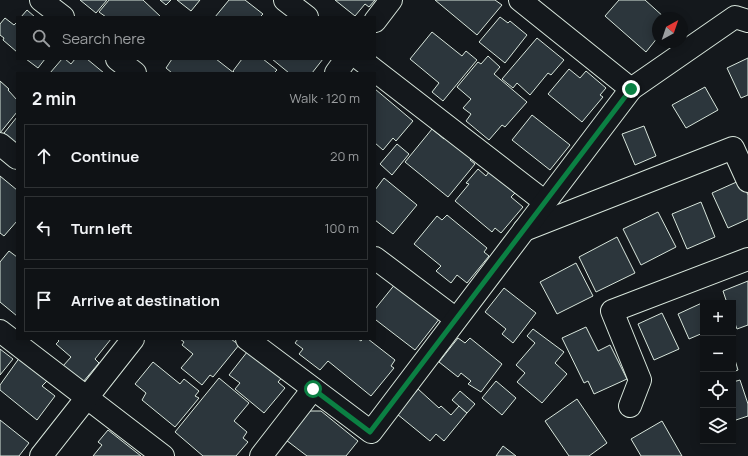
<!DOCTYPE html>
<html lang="en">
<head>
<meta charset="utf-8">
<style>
  body { margin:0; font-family:Manrope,sans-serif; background:#1d2022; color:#f1f3f6 }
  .controls { position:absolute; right:12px; bottom:12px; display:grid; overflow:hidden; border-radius:0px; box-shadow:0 2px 10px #0003 }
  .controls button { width:36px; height:36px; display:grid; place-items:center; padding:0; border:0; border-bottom:1px solid #2f3234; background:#0f1215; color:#f1f3f6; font:20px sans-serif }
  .compass { position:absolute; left:652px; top:12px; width:36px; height:36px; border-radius:50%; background:#0f1215; box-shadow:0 2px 10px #0003; rotate:40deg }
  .stop { position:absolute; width:12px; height:12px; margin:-9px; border:3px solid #0b8043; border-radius:50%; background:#fff }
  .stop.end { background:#0b8043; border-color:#fff; box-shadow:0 1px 4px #0008 }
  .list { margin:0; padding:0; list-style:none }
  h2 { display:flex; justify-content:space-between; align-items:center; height:52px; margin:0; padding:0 16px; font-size:17px }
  h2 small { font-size:13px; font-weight:400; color:#9b9ea0 }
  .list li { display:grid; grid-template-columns:26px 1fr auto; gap:12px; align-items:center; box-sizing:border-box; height:64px; margin:0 8px 8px; padding:0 8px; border:1px solid #2f3234; border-radius:0px }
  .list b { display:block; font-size:15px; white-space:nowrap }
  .list em { font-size:13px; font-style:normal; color:#9b9ea0 }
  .icon { flex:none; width:22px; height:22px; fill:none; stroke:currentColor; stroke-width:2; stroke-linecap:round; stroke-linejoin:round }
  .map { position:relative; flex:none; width:748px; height:456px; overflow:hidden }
  .search { position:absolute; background:#0f1215; box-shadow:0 2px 10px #0003; left:16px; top:16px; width:360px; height:44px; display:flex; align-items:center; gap:10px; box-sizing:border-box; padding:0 14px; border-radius:0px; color:#9b9ea0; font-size:15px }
  .panel { position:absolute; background:#0f1215; box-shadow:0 2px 10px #0003; left:16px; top:72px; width:360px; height:268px; border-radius:0px }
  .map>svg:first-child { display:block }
  .building { fill:#2c363c; stroke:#d8e6dc }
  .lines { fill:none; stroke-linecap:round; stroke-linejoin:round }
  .minor-casing { stroke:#d8e6dc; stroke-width:24 }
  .minor { stroke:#14181c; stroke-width:22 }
  .route { stroke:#0b8043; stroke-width:5 }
</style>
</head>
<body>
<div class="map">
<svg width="748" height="456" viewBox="0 0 748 456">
  <rect width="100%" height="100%" fill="#14181c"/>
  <!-- building -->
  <g class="building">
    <path d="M80,0H107L96,13Z"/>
    <path d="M109,0H143L161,17H106L99,12Z"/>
    <path d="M160,0H171L166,5Z"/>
    <path d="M177,0H200L191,11Z"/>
    <path d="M229,0H245L263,14L260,17H215Z"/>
    <path d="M335,0H375L369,7L365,4L355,16Z"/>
    <path d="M435,0H495L502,5L477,35Z"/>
    <path d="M619,0H645L665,18H658V37L646,52L605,16Z"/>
    <path d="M27,10L35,17H21Z"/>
    <path d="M500,17L508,23L510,21L527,35L505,63L479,42Z"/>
    <path d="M5,18L14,25L17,22V52L3,40L4,38L0,35V24Z"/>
    <path d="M432,32L462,56L466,51L477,60L443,101L432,92L439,83L410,59Z"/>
    <path d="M537,38L564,60L551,75L548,73L530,95L517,83L513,88L502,79Z"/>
    <path d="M488,56L500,67L494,74L527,102L505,127L502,125L489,140L466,121L471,114L463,108L471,99L457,87L478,62L481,64Z"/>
    <path d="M748,58V95L741,98L727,68Z"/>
    <path d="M26,59H45L38,68Z"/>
    <path d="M62,59H65L71,64L75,59H87L104,73H50Z"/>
    <path d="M172,59H216L234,73H172L166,68Z"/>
    <path d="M242,59H263L277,70L274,73H235L233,71Z"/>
    <path d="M272,59H323L312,73H289Z"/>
    <path d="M569,69L580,78L586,71L606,88L600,95L603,97L582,122L548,94Z"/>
    <path d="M0,81L9,89L8,90L17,100V112L0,133Z"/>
    <path d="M705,87L718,110L686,128L672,105Z"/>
    <path d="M375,89L413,121L396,141L393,138L383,150L375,143Z"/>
    <path d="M532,115L570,145L550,170L512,140Z"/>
    <path d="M17,117V155L0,138Z"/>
    <path d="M644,126L656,156L635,165L622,134Z"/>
    <path d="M432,129L444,139L448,134L474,155L470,160L475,164L448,197L405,162Z"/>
    <path d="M397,144L409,154L392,175L380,164Z"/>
    <path d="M478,169L486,176L489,172L515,193L511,197L523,207L501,233L495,228L492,232L455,201L469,184L466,183Z"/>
    <path d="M0,176L17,190V221L4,236L0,233Z"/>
    <path d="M384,178L417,205L393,234L375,220V190Z"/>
    <path d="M741,180L748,195V219L728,228L712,193Z"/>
    <path d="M701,202L715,237L687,249L672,214Z"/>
    <path d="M658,212L676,247L641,265L623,229Z"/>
    <path d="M447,215L487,248L484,252L489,256L467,283L457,275L451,283L436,271L441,266L414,244L437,216L442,220Z"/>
    <path d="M617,237L635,273L596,292L579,257Z"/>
    <path d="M9,251L17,257V316L0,302V262Z"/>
    <path d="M576,263L593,296L557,314L540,282Z"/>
    <path d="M748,281V325L737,329L733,318V303H727L723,291Z"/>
    <path d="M396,283L440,318L415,350L376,320L375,321V309Z"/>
    <path d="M504,288L536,313L513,343L502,334L506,329L485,312Z"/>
    <path d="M704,302L703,333L689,339L678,314Z"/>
    <path d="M662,313L679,349L654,360L638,324Z"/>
    <path d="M586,327L598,351L610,345L627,379L594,394L588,381L584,383L562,338Z"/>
    <path d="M533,329L564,352L555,363L567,374L542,403L517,382L525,373L516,365L535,343L527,336Z"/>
    <path d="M458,338L465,343L470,338L502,364L481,392L468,384L471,381L461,373L458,377L439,362Z"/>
    <path d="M57,339H111L95,359L99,363L83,382L63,366L71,357L56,344L59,341Z"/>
    <path d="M180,339H231L239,345L213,377L210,375L202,385L181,368L193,354L182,345L184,342Z"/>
    <path d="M298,339H358L361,341L363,339H368L395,360L391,366L394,368L371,396L328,361L320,370L299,354L303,349L295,343Z"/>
    <path d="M251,347L285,374L278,382L285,388L264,413L235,389L240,383L229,375Z"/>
    <path d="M0,349L13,359L0,375Z"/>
    <path d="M20,357L48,380L42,386L55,396L37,420L0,390V385Z"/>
    <path d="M735,360L738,370L733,372V361Z"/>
    <path d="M153,362L180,384L184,379L199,391L195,396L199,398L175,427L142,400L146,393L135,384Z"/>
    <path d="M219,378L249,403L234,421L247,432L243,438L248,442L236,456H203L175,432Z"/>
    <path d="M740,380L748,404V416L733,421V382Z"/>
    <path d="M496,381L516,398L502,415L482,398Z"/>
    <path d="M418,389L439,408L441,406L451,415L459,406L467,413L444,441L436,434L430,441L397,414Z"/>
    <path d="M460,391L475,404L467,413L452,400Z"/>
    <path d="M577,399L607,443L589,456H569L545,421Z"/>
    <path d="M309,411H321L358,441L346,456H307L286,440Z"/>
    <path d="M0,420L29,443L19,456H0Z"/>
    <path d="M662,421L682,456H641L631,439Z"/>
    <path d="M108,430L141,456H93L102,445L98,442Z"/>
    <path d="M503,446L516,456H496Z"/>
  </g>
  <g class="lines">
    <defs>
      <g id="minor">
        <path d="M41,0L63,17"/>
        <path d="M285,0L307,17"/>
        <path d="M375,21L391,0"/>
        <path d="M117,59L135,73"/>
        <path d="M360,59L545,202"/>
        <path d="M336,73L346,59"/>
        <path d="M631,89L735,17L748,21"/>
        <path d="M0,144L17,158"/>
        <path d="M524,230L733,148L748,181"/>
        <path d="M375,258L456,319"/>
        <path d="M0,331L163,456"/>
        <path d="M247,339L371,432L631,89L520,0"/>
        <path d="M630,406L640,380L612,311L748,259"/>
        <path d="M41,456L133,339"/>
        <path d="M261,456L313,389"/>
      </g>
    </defs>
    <!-- minor casing -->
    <use href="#minor" class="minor-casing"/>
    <!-- minor -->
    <use href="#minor" class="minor"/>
  </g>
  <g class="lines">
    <!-- route -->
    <path class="route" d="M313,389L370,432L631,89"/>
  </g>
</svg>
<div class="controls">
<button>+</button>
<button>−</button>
<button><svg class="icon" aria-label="locate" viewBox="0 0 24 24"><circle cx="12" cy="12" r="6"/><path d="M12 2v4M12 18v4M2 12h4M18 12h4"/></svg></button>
<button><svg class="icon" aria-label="layers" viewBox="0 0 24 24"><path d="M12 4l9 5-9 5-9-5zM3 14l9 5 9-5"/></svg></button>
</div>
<svg class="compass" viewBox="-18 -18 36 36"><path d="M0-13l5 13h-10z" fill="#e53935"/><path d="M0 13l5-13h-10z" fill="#9b9ea0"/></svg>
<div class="stop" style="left:313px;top:389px"></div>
<div class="stop end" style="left:631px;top:89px"></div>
<div class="search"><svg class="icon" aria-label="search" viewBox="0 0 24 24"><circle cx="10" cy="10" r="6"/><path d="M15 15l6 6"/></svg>Search here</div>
<section class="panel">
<h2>2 min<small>Walk · 120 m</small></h2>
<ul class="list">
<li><svg class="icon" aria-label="ahead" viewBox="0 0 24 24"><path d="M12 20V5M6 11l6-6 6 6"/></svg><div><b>Continue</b></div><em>20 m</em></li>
<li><svg class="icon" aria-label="left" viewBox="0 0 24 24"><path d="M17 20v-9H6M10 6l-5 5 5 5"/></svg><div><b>Turn left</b></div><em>100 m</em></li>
<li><svg class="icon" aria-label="arrive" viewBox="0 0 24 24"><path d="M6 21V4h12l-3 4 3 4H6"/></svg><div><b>Arrive at destination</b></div></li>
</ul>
</section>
</div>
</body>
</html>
